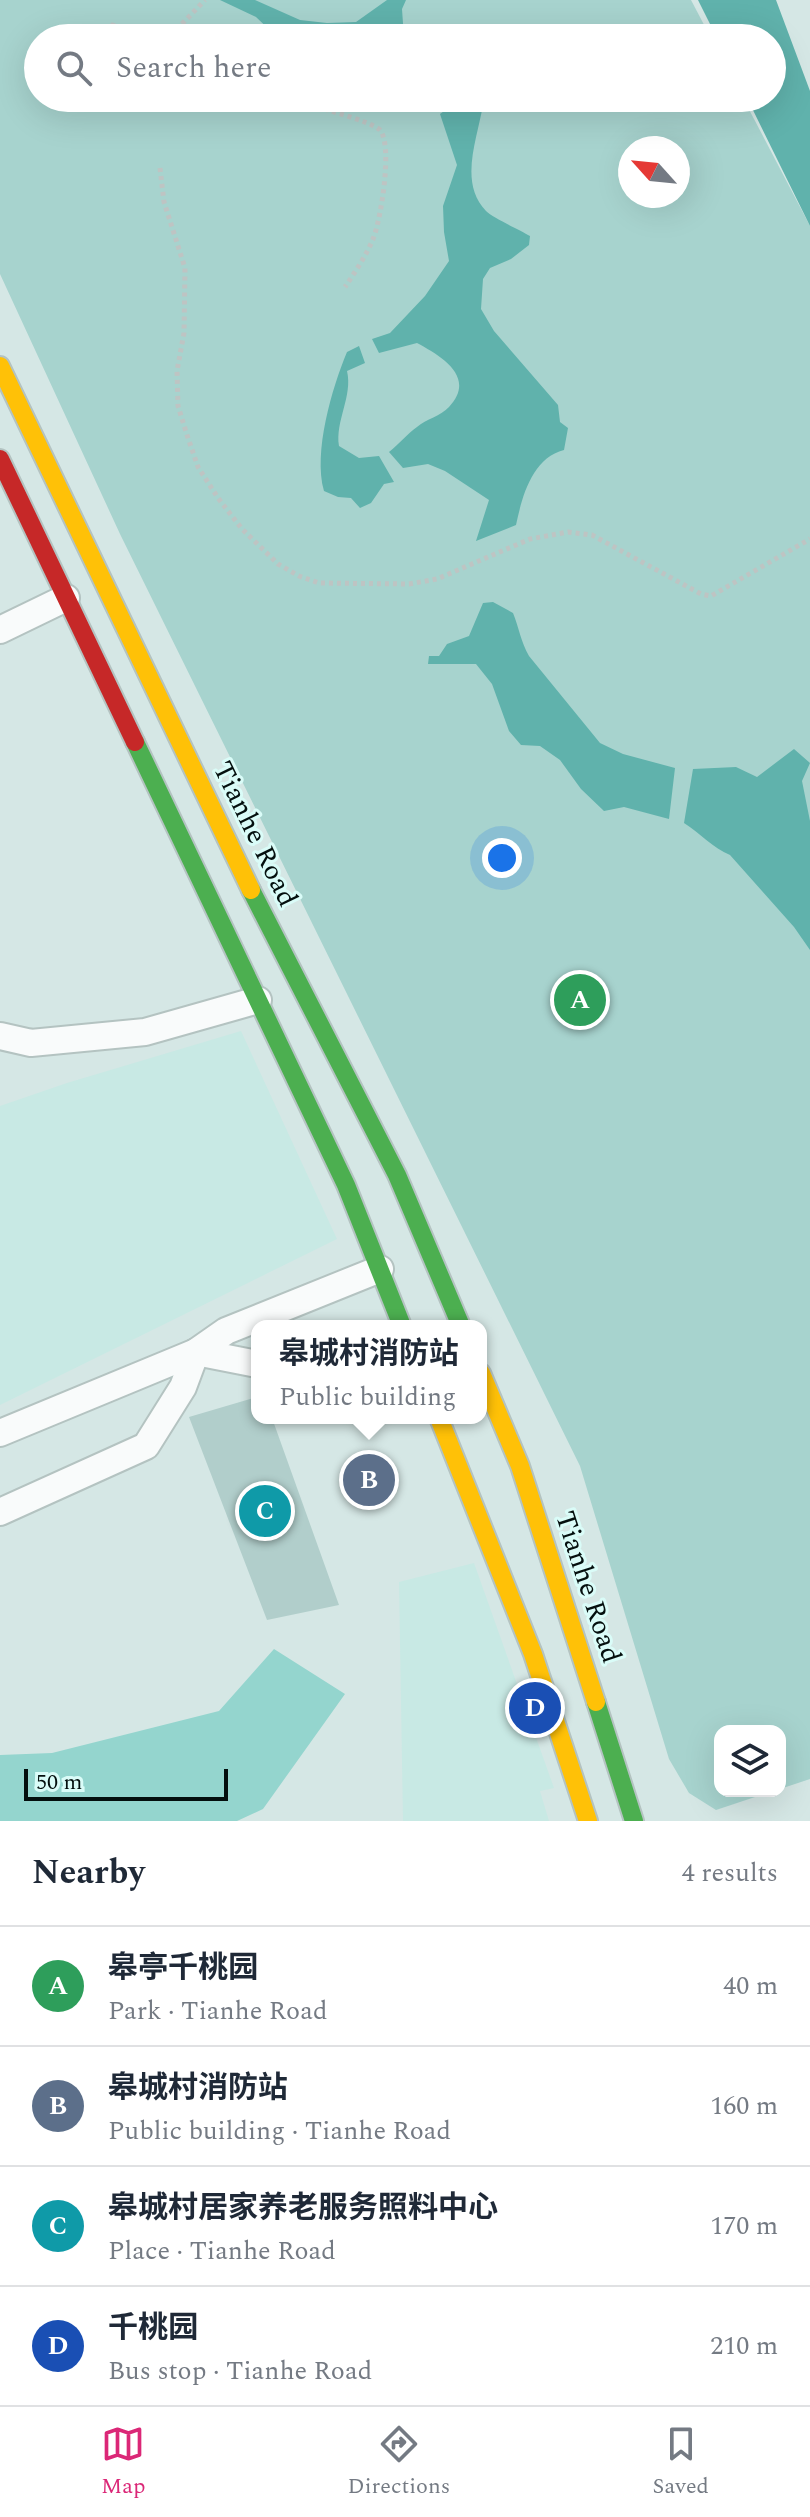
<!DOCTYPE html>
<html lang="en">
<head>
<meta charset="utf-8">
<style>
  body { margin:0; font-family:Spectral,"Noto Sans SC",serif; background:#f6f6f7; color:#1f2937 }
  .controls { position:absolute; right:24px; bottom:24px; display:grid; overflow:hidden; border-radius:16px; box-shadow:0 8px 32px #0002 }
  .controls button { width:72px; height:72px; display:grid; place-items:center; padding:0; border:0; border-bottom:2px solid #e0e1e3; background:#fff; color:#1f2937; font:40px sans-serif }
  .compass { position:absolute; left:618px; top:136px; width:72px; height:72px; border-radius:50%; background:#fff; box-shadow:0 8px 32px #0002; rotate:297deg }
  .scale { position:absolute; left:24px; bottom:20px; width:204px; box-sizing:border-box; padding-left:8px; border:4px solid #040f0e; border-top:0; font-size:22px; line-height:28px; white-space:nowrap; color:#040f0e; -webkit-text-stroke:6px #dafcf8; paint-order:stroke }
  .you { position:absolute; left:502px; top:858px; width:28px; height:28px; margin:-20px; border:6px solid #fff; border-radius:50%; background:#1a73e8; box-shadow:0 0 0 12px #1a73e833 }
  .badge { display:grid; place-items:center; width:52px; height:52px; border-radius:50%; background:#db2777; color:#fff; font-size:26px; font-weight:700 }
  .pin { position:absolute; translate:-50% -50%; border:4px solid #fff; box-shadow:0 2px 8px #0006 }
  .popup { position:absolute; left:251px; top:1320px; width:236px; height:104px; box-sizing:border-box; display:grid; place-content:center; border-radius:16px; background:#fff; filter:drop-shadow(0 2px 6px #0005); font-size:26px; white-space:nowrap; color:#747a83 }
  .popup b { font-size:30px; color:#1f2937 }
  .popup::after { content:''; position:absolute; left:50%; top:100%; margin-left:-16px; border:16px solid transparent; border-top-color:#fff }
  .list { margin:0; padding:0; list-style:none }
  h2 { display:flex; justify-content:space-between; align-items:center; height:104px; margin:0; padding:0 32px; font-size:34px }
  h2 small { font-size:26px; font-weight:400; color:#747a83 }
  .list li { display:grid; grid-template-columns:52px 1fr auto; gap:24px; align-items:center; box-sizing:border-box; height:120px; padding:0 32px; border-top:2px solid #e0e1e3 }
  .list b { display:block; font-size:30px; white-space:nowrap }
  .list p { margin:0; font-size:26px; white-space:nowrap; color:#747a83 }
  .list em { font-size:26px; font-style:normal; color:#747a83 }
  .icon { flex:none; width:44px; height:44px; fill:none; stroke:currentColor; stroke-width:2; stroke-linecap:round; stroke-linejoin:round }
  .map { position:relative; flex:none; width:810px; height:1821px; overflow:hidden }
  .search { position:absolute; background:#fff; box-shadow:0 8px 32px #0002; left:24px; right:24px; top:24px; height:88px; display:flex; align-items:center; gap:20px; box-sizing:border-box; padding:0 28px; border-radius:44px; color:#747a83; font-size:30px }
  .sheet { height:584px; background:#fff }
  nav { display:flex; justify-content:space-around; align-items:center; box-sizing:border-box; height:112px; border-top:2px solid #e0e1e3; background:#fff; font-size:22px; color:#747a83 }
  nav a { display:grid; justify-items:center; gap:4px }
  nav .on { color:#db2777 }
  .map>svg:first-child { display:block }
  .built { fill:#c8e9e4 }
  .green { fill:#a7d3ce; fill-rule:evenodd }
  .forest { fill:#94d5ce }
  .water { fill:#60b2ac }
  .building { fill:#b1cecb }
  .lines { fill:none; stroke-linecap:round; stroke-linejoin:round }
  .street-casing { stroke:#b4c3c1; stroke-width:30 }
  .fast-casing { stroke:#b4c3c1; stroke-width:22 }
  .slow-casing { stroke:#b4c3c1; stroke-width:22 }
  .jam-casing { stroke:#b4c3c1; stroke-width:22 }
  .path { stroke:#bec4c3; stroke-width:5; stroke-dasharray:4 4; stroke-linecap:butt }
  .street { stroke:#f9fbfb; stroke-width:26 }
  .fast { stroke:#4caf50; stroke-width:18 }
  .slow { stroke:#ffc107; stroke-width:18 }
  .jam { stroke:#c62828; stroke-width:18 }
  .labels { text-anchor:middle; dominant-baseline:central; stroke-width:6; stroke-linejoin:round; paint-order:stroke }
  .street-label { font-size:28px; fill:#040f0e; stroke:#dafcf8 }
</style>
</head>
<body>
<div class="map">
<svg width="810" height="1821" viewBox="0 0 810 1821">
  <rect width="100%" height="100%" fill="#d5e7e5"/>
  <!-- built -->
  <g class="built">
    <path d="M241,1031L337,1239L0,1405V1106L67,1083Z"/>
    <path d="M474,1563L554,1788L540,1791L549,1821H403L399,1582Z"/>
  </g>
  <!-- green -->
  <path class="green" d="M0,0H691L711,38H38V98H743L810,226V1779L780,1789V1731H720V1791H773L716,1810L689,1793L669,1759L580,1466L120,534L0,274ZM630,148H678V196H630Z"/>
  <!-- forest -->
  <path class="forest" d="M274,1649L345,1694L263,1809L237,1821H0V1755L52,1753L219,1711Z"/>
  <!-- water -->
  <g class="water">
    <path d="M220,0H255L300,20L327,23L356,22L387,0H406L402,9L404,38H278L256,17Z"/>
    <path d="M698,0H776L810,91V226L747,98H772V38H717Z"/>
    <path d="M462,98H482L483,104C478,138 458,182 486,211C493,218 520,230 530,236L529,245L511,259L490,268L483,279L481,309L494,331L558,405L560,422L568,428L564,450C532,458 522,497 516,525L476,541L489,500L445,471L428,464L403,468L389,452C399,444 407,434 417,427C426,419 441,416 449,407C477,377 441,356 417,343L379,353L372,339L390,333L425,296L449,261L444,232L443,206L457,165L440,114Z"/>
    <path d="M359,346L365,363L347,371C353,396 335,421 339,446L359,458L379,456L394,482L384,484L371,503L360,508L351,498L338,497L324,491C313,452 332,388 347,352Z"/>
    <path d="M493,602L513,613C519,628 521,642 529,656L600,743L623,754L675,768L669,819L624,807L604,811L581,789L560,760L540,746L521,745L509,731L492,684L476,664H428L429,656H439L447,644L469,636L483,603Z"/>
    <path d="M794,749L810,763L802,781L810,821V950L794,927L730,855C713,848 700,833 684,823L693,769L736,767L757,777Z"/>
  </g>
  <!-- building -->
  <path class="building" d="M257,1397V1418H272L339,1605L267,1620L189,1417Z"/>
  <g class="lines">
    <defs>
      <g id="street">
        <path d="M0,630L66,598"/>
        <path d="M0,1036L31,1043L145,1032L258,1000"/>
        <path d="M196,1352L257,1364"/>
        <path d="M0,1433L196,1352L226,1331L380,1269"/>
        <path d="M0,1512L146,1446L183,1387L196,1352"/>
      </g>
      <g id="fast">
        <path d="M135,742L346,1185L402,1326"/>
        <path d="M251,890L397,1175L461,1326"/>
        <path d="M596,1702L634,1821"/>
      </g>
      <g id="slow">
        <path d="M0,366L251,890"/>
        <path d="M481,1373L520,1466L596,1702"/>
        <path d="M439,1418L533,1654L588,1821"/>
      </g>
      <path id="jam" d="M0,459L135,742"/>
    </defs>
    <!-- street casing -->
    <use href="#street" class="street-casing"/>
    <!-- fast casing -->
    <use href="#fast" class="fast-casing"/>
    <!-- slow casing -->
    <use href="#slow" class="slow-casing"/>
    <!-- jam casing -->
    <use href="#jam" class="jam-casing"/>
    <!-- path -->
    <g class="path">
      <path d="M66,26C85,36 93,34 112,25L161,38"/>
      <path d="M175,38L179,27L205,0"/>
      <path d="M286,98C304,104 370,120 380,130C393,145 381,220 373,239C366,256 355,272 345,287"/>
      <path d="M160,168L164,202L185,268L184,333L177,371L178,406L187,435L198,467L218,498L242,529L278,564L299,576L319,583L409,584L437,579L530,539L568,532L592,535L701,594L711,596L810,539"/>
    </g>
    <!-- street -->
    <use href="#street" class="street"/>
    <!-- fast -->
    <use href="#fast" class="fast"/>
    <!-- slow -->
    <use href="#slow" class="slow"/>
    <!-- jam -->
    <use href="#jam" class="jam"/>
  </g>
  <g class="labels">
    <!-- street labels -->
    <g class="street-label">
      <text transform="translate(255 834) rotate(64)">Tianhe Road</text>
      <text transform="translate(588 1587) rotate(72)">Tianhe Road</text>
    </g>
  </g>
</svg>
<div class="controls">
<button><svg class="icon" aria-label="layers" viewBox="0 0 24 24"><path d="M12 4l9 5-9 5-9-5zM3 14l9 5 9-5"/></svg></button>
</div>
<svg class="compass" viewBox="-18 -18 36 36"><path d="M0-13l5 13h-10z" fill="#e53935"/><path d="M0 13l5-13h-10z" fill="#747a83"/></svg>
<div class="scale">50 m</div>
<div class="you"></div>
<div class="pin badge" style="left:580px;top:1000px;background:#2e9e5b">A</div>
<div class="pin badge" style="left:369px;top:1480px;background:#5c6f8a">B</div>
<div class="popup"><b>皋城村消防站</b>Public building</div>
<div class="pin badge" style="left:265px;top:1511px;background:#0f9aa8">C</div>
<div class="pin badge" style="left:535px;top:1708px;background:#1a4fb4">D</div>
<div class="search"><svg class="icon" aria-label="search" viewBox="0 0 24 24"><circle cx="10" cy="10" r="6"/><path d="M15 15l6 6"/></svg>Search here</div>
</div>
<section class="sheet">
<h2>Nearby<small>4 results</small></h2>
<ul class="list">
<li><span class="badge" style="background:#2e9e5b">A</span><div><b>皋亭千桃园</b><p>Park · Tianhe Road</p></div><em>40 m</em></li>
<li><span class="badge" style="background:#5c6f8a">B</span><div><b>皋城村消防站</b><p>Public building · Tianhe Road</p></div><em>160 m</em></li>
<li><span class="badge" style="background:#0f9aa8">C</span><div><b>皋城村居家养老服务照料中心</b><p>Place · Tianhe Road</p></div><em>170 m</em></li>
<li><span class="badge" style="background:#1a4fb4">D</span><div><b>千桃园</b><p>Bus stop · Tianhe Road</p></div><em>210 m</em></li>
</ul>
</section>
<nav>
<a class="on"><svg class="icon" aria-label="map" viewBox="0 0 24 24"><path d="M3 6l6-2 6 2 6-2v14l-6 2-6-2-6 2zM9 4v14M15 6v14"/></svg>Map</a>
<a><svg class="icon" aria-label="directions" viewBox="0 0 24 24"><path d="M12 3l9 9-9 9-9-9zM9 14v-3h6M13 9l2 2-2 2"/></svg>Directions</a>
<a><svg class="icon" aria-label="saved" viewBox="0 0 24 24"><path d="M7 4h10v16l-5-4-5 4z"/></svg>Saved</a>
</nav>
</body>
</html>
